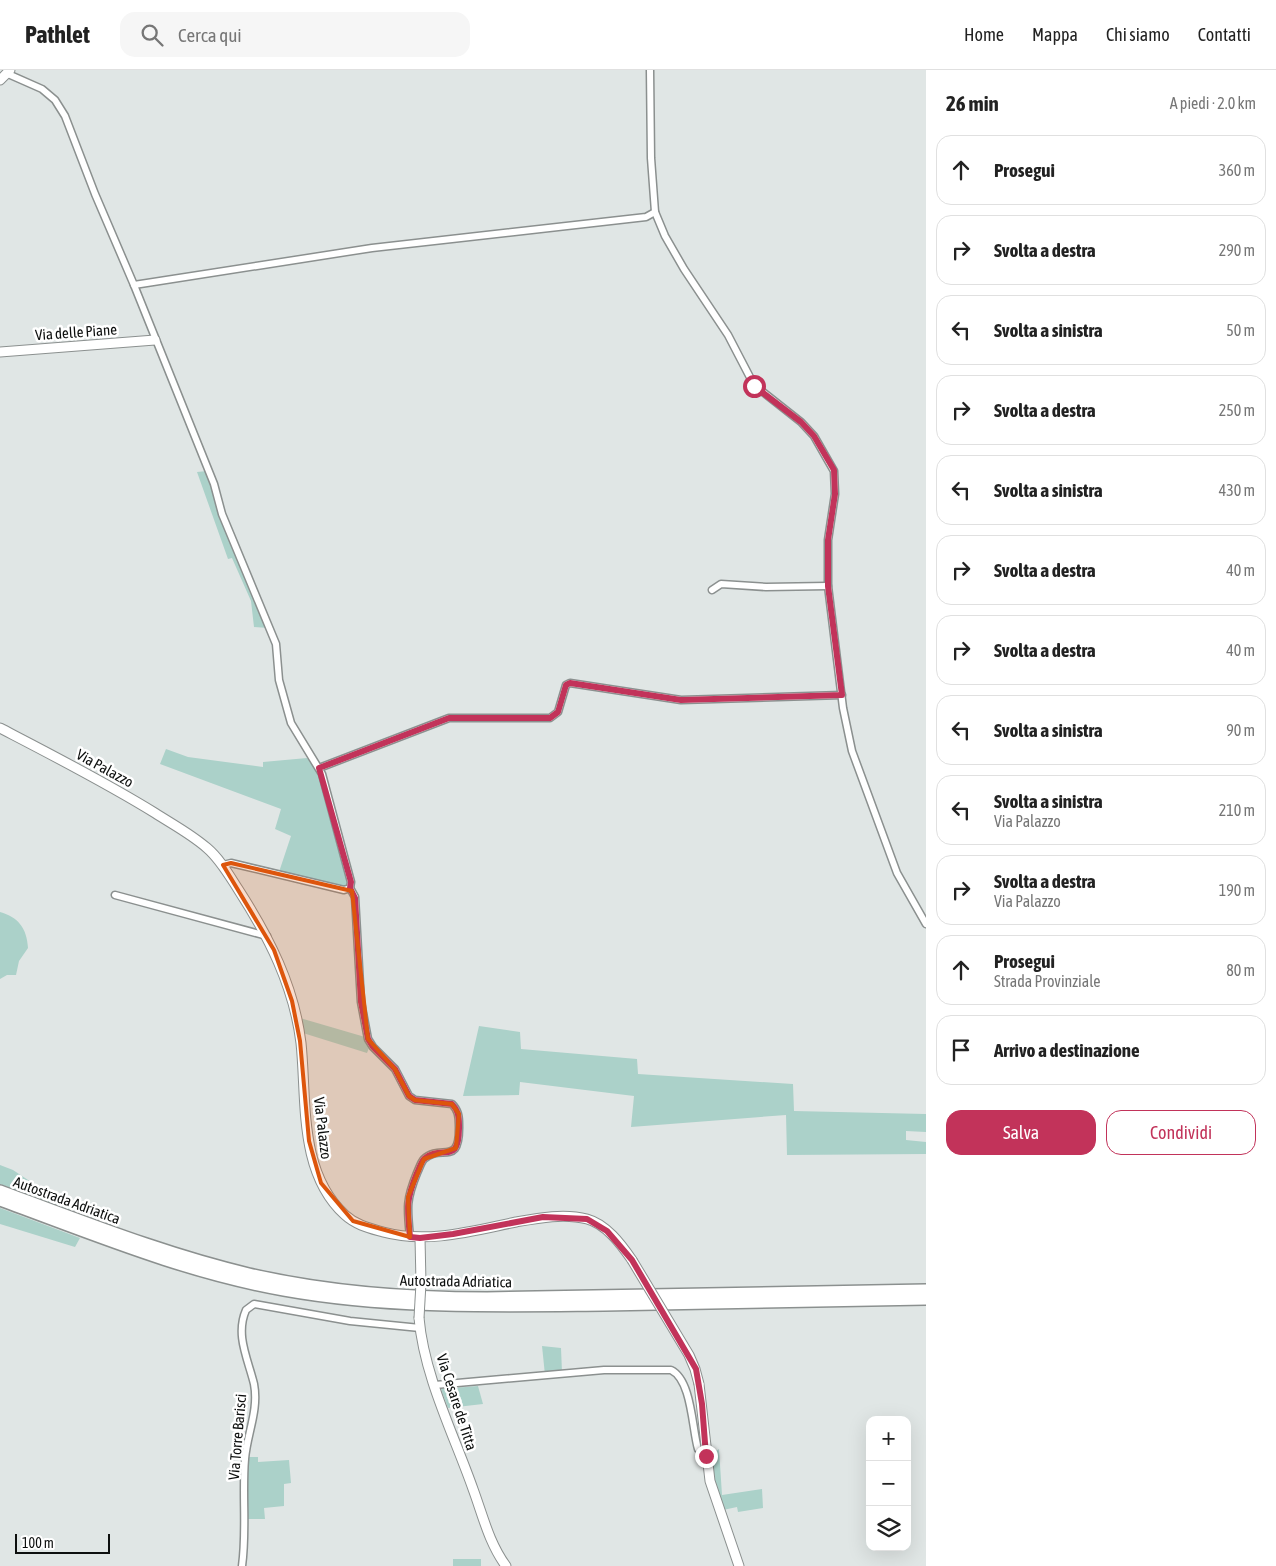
<!DOCTYPE html>
<html lang="it">
<head>
<meta charset="utf-8">
<style>
  body { margin:0; font-family:"Asap Condensed",sans-serif; background:#f6f6f6; color:#222 }
  .controls { position:absolute; right:15px; bottom:15px; display:grid; overflow:hidden; border-radius:10px; box-shadow:0 5px 20px #0002 }
  .controls button { width:45px; height:45px; display:grid; place-items:center; padding:0; border:0; border-bottom:1px solid #e0e0e0; background:#fff; color:#222; font:25px sans-serif }
  .scale { position:absolute; left:15px; bottom:12px; width:95px; box-sizing:border-box; padding-left:5px; border:2px solid #0d0f0e; border-top:0; font-size:14px; line-height:18px; white-space:nowrap; color:#0d0f0e; -webkit-text-stroke:4px #fff; paint-order:stroke }
  .stop { position:absolute; width:15px; height:15px; margin:-11px; border:4px solid #c2335a; border-radius:50%; background:#fff }
  .stop.end { background:#c2335a; border-color:#fff; box-shadow:0 1px 5px #0008 }
  .list { margin:0; padding:0; list-style:none }
  h2 { display:flex; justify-content:space-between; align-items:center; height:65px; margin:0; padding:0 20px; font-size:21px }
  h2 small { font-size:16px; font-weight:400; color:#767676 }
  .list li { display:grid; grid-template-columns:32px 1fr auto; gap:15px; align-items:center; box-sizing:border-box; height:70px; margin:0 10px 10px; padding:0 10px; border:1px solid #e0e0e0; border-radius:15px }
  .list b { display:block; font-size:19px; white-space:nowrap }
  .list p { margin:0; font-size:16px; white-space:nowrap; color:#767676 }
  .list em { font-size:16px; font-style:normal; color:#767676 }
  .actions { display:flex; gap:10px; padding:15px 20px }
  .actions a { flex:1; padding:11px 0; border:1px solid #c2335a; border-radius:15px; text-align:center; font-size:18px; color:#c2335a }
  .actions .main { background:#c2335a; color:#fff }
  .icon { flex:none; width:28px; height:28px; fill:none; stroke:currentColor; stroke-width:2; stroke-linecap:round; stroke-linejoin:round }
  .map { position:relative; flex:none; width:926px; height:1496px; overflow:hidden }
  header { display:flex; align-items:center; gap:30px; box-sizing:border-box; height:70px; padding:0 25px; background:#fff; border-bottom:1px solid #e0e0e0 }
  header strong { font-size:24px }
  nav { display:flex; gap:28px; margin-inline-start:auto; font-size:18px }
  .search { width:350px; height:45px; background:#f6f6f6; display:flex; align-items:center; gap:12px; box-sizing:border-box; padding:0 18px; border-radius:15px; color:#767676; font-size:19px }
  main { display:flex }
  aside { flex:1; background:#fff }
  .map>svg:first-child { display:block }
  .green { fill:#abd1c9 }
  .lines { fill:none; stroke-linecap:round; stroke-linejoin:round }
  .street-casing { stroke:#8b908f; stroke-width:9 }
  .secondary-casing { stroke:#8b908f; stroke-width:11 }
  .highway-casing { stroke:#8b908f; stroke-width:14 }
  .street { stroke:#fff; stroke-width:6 }
  .secondary { stroke:#fff; stroke-width:9 }
  .highway { stroke:#fff; stroke-width:11 }
  .secondary-bridge-casing { stroke:#8b908f; stroke-width:11; stroke-linecap:butt }
  .secondary-bridge { stroke:#fff; stroke-width:9 }
  .route { stroke:#c2335a; stroke-width:6 }
  .marked { fill:#dd550c; fill-opacity:0.2; stroke:#dd550c; stroke-width:4; stroke-linejoin:round }
  .labels { text-anchor:middle; dominant-baseline:central; stroke-width:5; stroke-linejoin:round; paint-order:stroke }
  .street-label { font-size:15px; fill:#0d0f0e; stroke:#fff }
</style>
</head>
<body>
<header>
<strong>Pathlet</strong>
<div class="search"><svg class="icon" aria-label="search" viewBox="0 0 24 24"><circle cx="10" cy="10" r="6"/><path d="M15 15l6 6"/></svg>Cerca qui</div>
<nav><a>Home</a><a>Mappa</a><a>Chi siamo</a><a>Contatti</a></nav>
</header>
<main>
<div class="map">
<svg width="926" height="1496" viewBox="0 0 926 1496">
  <rect width="100%" height="100%" fill="#e0e6e5"/>
  <!-- green -->
  <g class="green">
    <path d="M207,401L269,558L254,557L251,531L232,488L228,489L197,402Z"/>
    <path d="M166,679L188,687L263,697V692L307,688C327,705 341,785 349,813L346,818L279,802L291,766L275,759L281,739L160,694Z"/>
    <path d="M0,842C18,847 27,858 28,878L19,891L16,905H7L0,909Z"/>
    <path d="M300,948L365,967L369,978L367,983L303,963Z"/>
    <path d="M479,956L520,962L521,979L637,989L638,1004L793,1014L794,1041L926,1044V1062L906,1061V1070L926,1072V1084L787,1085L786,1045L631,1057L634,1026L520,1012L519,1025L463,1026Z"/>
    <path d="M0,1095L13,1100L40,1118L63,1127L70,1134L71,1140L0,1114Z"/>
    <path d="M0,1138L80,1168L75,1177L0,1154Z"/>
    <path d="M542,1276L561,1278L562,1302L545,1305Z"/>
    <path d="M478,1316L483,1334L448,1338L441,1319Z"/>
    <path d="M719,1379L722,1425L762,1419L763,1438L738,1442L737,1437L723,1440L720,1436L709,1386Z"/>
    <path d="M247,1387H258V1392L289,1390L291,1413L284,1414V1436L264,1438L265,1449H248Z"/>
    <rect x="453" y="1489" width="28" height="7"/>
  </g>
  <g class="lines">
    <defs>
      <g id="street">
        <path d="M650,0L651,88L655,142L665,166L684,199L728,265L754,315L801,352L814,366L834,401L835,424L828,470V516L843,638L852,681L897,803L926,854"/>
        <path d="M8,4L42,19L55,30L65,46L95,124L134,215L214,414L222,444L276,574L279,610L291,653L322,704L351,812L350,818L344,820L231,793L223,795"/>
        <path d="M134,215L372,178L646,147L655,142"/>
        <path d="M712,520L721,514L766,517L828,516"/>
        <path d="M319,698L449,648H550L558,642L566,615L570,613L681,630L842,625"/>
        <path d="M350,818L355,827L361,932L368,969L373,977L395,999L409,1026L415,1030L452,1034C458,1040 459,1046 459,1055C460,1098 441,1073 424,1089C421,1092 419,1099 417,1103C406,1130 407,1137 410,1167"/>
        <path d="M115,825L267,866"/>
        <path d="M435,1315L604,1300H671C692,1310 692,1359 698,1379L706,1386"/>
        <path d="M242,1496C247,1460 242,1425 245,1389C247,1364 259,1340 254,1314C248,1289 235,1265 246,1240L254,1234L350,1251L420,1258"/>
      </g>
      <g id="secondary">
        <path d="M0,10L10,0"/>
        <path d="M0,282L155,270"/>
        <path d="M0,658C52,685 105,712 155,743C172,754 191,764 207,778C220,789 229,805 238,819C269,867 294,916 301,973C307,1030 298,1102 345,1145C356,1155 369,1158 383,1162C428,1174 472,1161 516,1152C538,1148 564,1143 587,1149C606,1154 621,1174 632,1190"/>
        <path d="M420,1168L421,1213"/>
        <path d="M419,1248C424,1306 454,1365 473,1419C483,1446 489,1473 506,1496"/>
        <path d="M699,1314L710,1411L739,1496"/>
      </g>
      <g id="highway">
        <path d="M0,1121C82,1151 164,1184 249,1204C327,1222 407,1228 487,1228L926,1220"/>
        <path d="M0,1130C93,1164 186,1203 284,1220C390,1239 497,1236 604,1235C712,1233 819,1231 926,1229"/>
      </g>
    </defs>
    <!-- street casing -->
    <use href="#street" class="street-casing"/>
    <!-- secondary casing -->
    <use href="#secondary" class="secondary-casing"/>
    <!-- highway casing -->
    <use href="#highway" class="highway-casing"/>
    <!-- street -->
    <use href="#street" class="street"/>
    <!-- secondary -->
    <use href="#secondary" class="secondary"/>
    <!-- highway -->
    <use href="#highway" class="highway"/>
    <defs>
      <g id="secondary-bridge">
        <path d="M632,1190L689,1285L695,1299L699,1314"/>
        <path d="M419,1248L421,1213"/>
      </g>
    </defs>
    <!-- secondary-bridge casing -->
    <use href="#secondary-bridge" class="secondary-bridge-casing"/>
    <!-- secondary-bridge -->
    <use href="#secondary-bridge" class="secondary-bridge"/>
  </g>
  <g class="lines">
    <!-- route -->
    <path class="route" d="M706,1386L702,1334L696,1299L632,1190L607,1161L587,1149L543,1147L453,1164L420,1168L410,1167C407,1137 406,1130 417,1103C419,1099 421,1092 424,1089C441,1073 460,1098 459,1055C459,1046 458,1040 452,1034L415,1030L409,1026L395,999L373,977L368,969L361,932L355,828L350,818L351,812L319,698L449,648H550L558,642L566,615L570,613L681,630L842,625L828,516V470L835,424L834,400L814,366L801,352L754,316"/>
  </g>
  <!-- marked area -->
  <path class="marked" d="M231,793L352,821L368,969L395,999L409,1026L415,1030L452,1034L459,1044L456,1078L424,1089L408,1127L410,1167L353,1151L321,1113L309,1071L300,971L292,931L274,880L223,795Z"/>
  <g class="labels">
    <!-- street labels -->
    <g class="street-label">
      <text transform="translate(76 262) rotate(-4)">Via delle Piane</text>
      <text transform="translate(105 698) rotate(29)">Via Palazzo</text>
      <text transform="translate(323 1058) rotate(83)">Via Palazzo</text>
      <text transform="translate(67 1130) rotate(20)">Autostrada Adriatica</text>
      <text transform="translate(456 1211) rotate(1)">Autostrada Adriatica</text>
      <text transform="translate(457 1332) rotate(72)">Via Cesare de Titta</text>
      <text transform="translate(237 1367) rotate(-85)">Via Torre Barisci</text>
    </g>
  </g>
</svg>
<div class="controls">
<button>+</button>
<button>−</button>
<button><svg class="icon" aria-label="layers" viewBox="0 0 24 24"><path d="M12 4l9 5-9 5-9-5zM3 14l9 5 9-5"/></svg></button>
</div>
<div class="scale">100 m</div>
<div class="stop" style="left:754px;top:316px"></div>
<div class="stop end" style="left:706px;top:1386px"></div>
</div>
<aside>
<h2>26 min<small>A piedi · 2.0 km</small></h2>
<ul class="list">
<li><svg class="icon" aria-label="ahead" viewBox="0 0 24 24"><path d="M12 20V5M6 11l6-6 6 6"/></svg><div><b>Prosegui</b></div><em>360 m</em></li>
<li><svg class="icon" aria-label="right" viewBox="0 0 24 24"><path d="M7 20v-9h11M14 6l5 5-5 5"/></svg><div><b>Svolta a destra</b></div><em>290 m</em></li>
<li><svg class="icon" aria-label="left" viewBox="0 0 24 24"><path d="M17 20v-9H6M10 6l-5 5 5 5"/></svg><div><b>Svolta a sinistra</b></div><em>50 m</em></li>
<li><svg class="icon" aria-label="right" viewBox="0 0 24 24"><path d="M7 20v-9h11M14 6l5 5-5 5"/></svg><div><b>Svolta a destra</b></div><em>250 m</em></li>
<li><svg class="icon" aria-label="left" viewBox="0 0 24 24"><path d="M17 20v-9H6M10 6l-5 5 5 5"/></svg><div><b>Svolta a sinistra</b></div><em>430 m</em></li>
<li><svg class="icon" aria-label="right" viewBox="0 0 24 24"><path d="M7 20v-9h11M14 6l5 5-5 5"/></svg><div><b>Svolta a destra</b></div><em>40 m</em></li>
<li><svg class="icon" aria-label="right" viewBox="0 0 24 24"><path d="M7 20v-9h11M14 6l5 5-5 5"/></svg><div><b>Svolta a destra</b></div><em>40 m</em></li>
<li><svg class="icon" aria-label="left" viewBox="0 0 24 24"><path d="M17 20v-9H6M10 6l-5 5 5 5"/></svg><div><b>Svolta a sinistra</b></div><em>90 m</em></li>
<li><svg class="icon" aria-label="left" viewBox="0 0 24 24"><path d="M17 20v-9H6M10 6l-5 5 5 5"/></svg><div><b>Svolta a sinistra</b><p>Via Palazzo</p></div><em>210 m</em></li>
<li><svg class="icon" aria-label="right" viewBox="0 0 24 24"><path d="M7 20v-9h11M14 6l5 5-5 5"/></svg><div><b>Svolta a destra</b><p>Via Palazzo</p></div><em>190 m</em></li>
<li><svg class="icon" aria-label="ahead" viewBox="0 0 24 24"><path d="M12 20V5M6 11l6-6 6 6"/></svg><div><b>Prosegui</b><p>Strada Provinziale</p></div><em>80 m</em></li>
<li><svg class="icon" aria-label="arrive" viewBox="0 0 24 24"><path d="M6 21V4h12l-3 4 3 4H6"/></svg><div><b>Arrivo a destinazione</b></div></li>
</ul>
<div class="actions"><a class="main">Salva</a><a>Condividi</a></div>
</aside>
</main>
</body>
</html>
